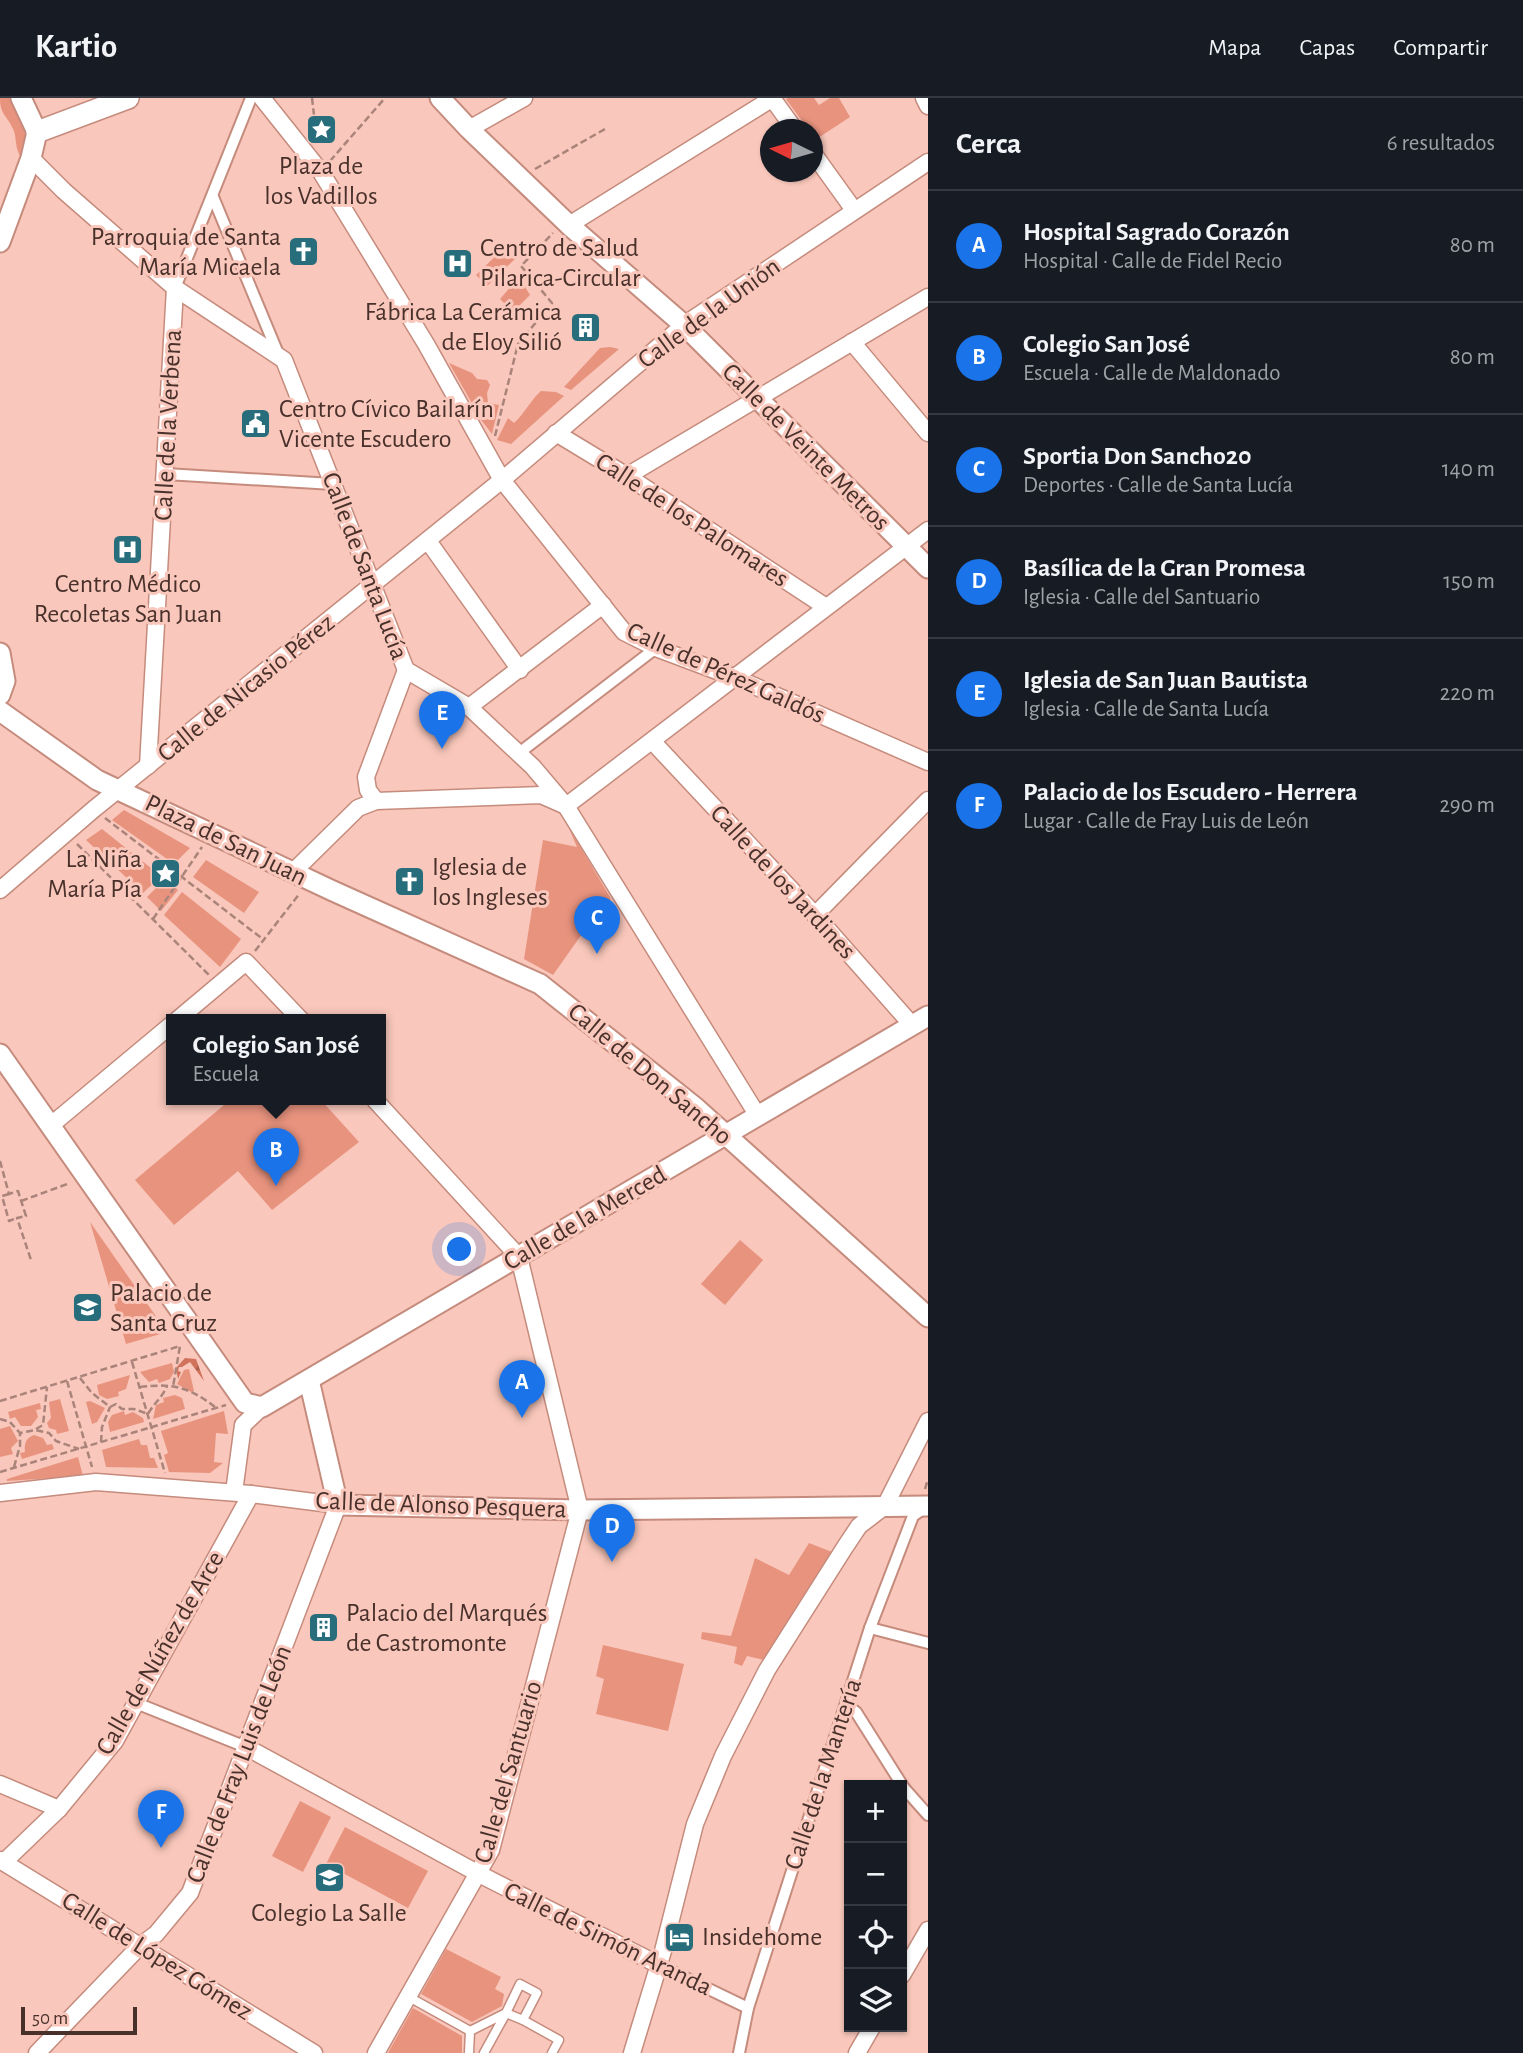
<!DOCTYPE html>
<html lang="es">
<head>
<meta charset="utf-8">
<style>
  body { margin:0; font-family:"Alegreya Sans",sans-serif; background:#242831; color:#f1f3f6 }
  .controls { position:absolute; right:21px; bottom:21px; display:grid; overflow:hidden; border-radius:0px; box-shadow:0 2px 5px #0004 }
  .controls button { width:63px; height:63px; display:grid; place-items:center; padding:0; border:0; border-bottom:2px solid #363941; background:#171b24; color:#f1f3f6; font:35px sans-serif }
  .compass { position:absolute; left:760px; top:21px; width:63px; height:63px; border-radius:50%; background:#171b24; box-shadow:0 2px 5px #0004; rotate:275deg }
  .scale { position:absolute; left:21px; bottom:18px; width:116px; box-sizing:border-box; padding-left:7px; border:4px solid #49312b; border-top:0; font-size:19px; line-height:24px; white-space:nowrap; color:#49312b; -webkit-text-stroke:5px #f9c7bb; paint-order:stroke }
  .you { position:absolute; left:460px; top:1152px; width:24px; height:24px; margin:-18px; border:5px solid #fff; border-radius:50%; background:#1a73e8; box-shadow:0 0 0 10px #1a73e833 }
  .badge { display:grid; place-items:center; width:46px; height:46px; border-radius:50%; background:#1a73e8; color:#fff; font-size:23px; font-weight:700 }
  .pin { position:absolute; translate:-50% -58px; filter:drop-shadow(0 2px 4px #0008) }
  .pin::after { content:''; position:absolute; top:37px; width:24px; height:21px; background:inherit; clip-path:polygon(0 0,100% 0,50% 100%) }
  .popup { position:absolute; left:166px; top:916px; width:220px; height:91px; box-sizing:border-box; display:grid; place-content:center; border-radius:0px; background:#171b24; filter:drop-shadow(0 2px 5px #0005); font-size:23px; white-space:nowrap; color:#9ea1a6 }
  .popup b { font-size:26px; color:#f1f3f6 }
  .popup::after { content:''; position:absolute; left:50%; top:100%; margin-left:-14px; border:14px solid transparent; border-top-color:#171b24 }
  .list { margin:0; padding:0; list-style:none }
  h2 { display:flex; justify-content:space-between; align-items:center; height:91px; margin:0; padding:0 28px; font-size:30px }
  h2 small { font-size:23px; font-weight:400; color:#9ea1a6 }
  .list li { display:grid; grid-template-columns:46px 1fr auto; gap:21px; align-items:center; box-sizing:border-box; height:112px; padding:0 28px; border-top:2px solid #363941 }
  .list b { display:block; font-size:26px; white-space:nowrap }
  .list p { margin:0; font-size:23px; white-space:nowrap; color:#9ea1a6 }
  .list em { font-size:23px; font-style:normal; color:#9ea1a6 }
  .icon { flex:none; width:38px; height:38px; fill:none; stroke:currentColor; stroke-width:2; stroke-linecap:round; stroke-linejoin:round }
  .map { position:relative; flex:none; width:928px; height:1955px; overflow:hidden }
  header { display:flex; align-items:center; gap:42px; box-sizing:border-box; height:98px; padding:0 35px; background:#171b24; border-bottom:2px solid #363941 }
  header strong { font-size:33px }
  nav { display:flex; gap:38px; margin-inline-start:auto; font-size:24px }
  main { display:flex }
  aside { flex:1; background:#171b24 }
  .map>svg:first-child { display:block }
  .green { fill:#e8937e }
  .forest { fill:url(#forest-firs) }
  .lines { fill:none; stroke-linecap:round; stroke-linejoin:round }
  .service-casing { stroke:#c58b7d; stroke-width:11 }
  .pedestrian-casing { stroke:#c58b7d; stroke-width:14 }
  .minor-casing { stroke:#c58b7d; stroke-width:19 }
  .tertiary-casing { stroke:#c58b7d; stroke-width:23 }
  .secondary-casing { stroke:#c58b7d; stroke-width:24 }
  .path { stroke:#aa847a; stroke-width:2.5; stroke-dasharray:7 3.5; stroke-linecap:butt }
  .service { stroke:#fff; stroke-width:8 }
  .pedestrian { stroke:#fff; stroke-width:10 }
  .minor { stroke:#fff; stroke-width:16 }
  .tertiary { stroke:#fff; stroke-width:19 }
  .secondary { stroke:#fff; stroke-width:21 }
  .labels { text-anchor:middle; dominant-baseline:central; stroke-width:6; stroke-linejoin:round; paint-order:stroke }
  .poi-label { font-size:26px; fill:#49312b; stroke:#f9c7bb; text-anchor:start }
  .street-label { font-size:26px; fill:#49312b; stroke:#f9c7bb }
</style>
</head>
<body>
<header>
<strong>Kartio</strong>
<nav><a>Mapa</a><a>Capas</a><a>Compartir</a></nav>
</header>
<main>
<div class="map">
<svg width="928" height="1955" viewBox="0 0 928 1955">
  <defs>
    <pattern id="forest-firs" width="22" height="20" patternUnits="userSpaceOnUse" patternTransform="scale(1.75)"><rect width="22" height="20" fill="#d0725c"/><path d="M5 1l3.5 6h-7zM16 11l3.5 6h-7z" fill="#ab5e4c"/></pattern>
  </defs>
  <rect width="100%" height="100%" fill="#f9c7bb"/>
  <!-- green -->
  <g class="green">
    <path d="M0,0H11C19,18 31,36 25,56L20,58C14,47 17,38 13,31C7,17 0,17 0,0Z"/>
    <path d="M788,0H814L819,7L830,0H839L850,19L815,42L813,32L808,31L786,1Z"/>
    <path d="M509,145L520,156L487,188L476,177Z"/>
    <path d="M519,179L530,197L513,214L500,201Z"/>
    <path d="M610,249L619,251L571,292L564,289L600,250Z"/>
    <path d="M449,265L472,275L477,281L487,282L490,287L487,295L488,305L499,307L492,336L482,323Z"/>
    <path d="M541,293L556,294L564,298L511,346L497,342L508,320L514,325C525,315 530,303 541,293Z"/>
    <path d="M124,712L190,750L174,766L112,722Z"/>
    <path d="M568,728L610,799L612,813L606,822L596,816L553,877L524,861L543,742L577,749Z"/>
    <path d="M102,731L161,778L143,795L86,742Z"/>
    <path d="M206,762L259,794L244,815L193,779Z"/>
    <path d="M165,781L178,792L161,813L147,799Z"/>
    <path d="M182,794L241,841L220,869L164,817Z"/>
    <path d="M230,1002H321L359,1044L272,1112L238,1073L174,1127L135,1082Z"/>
    <path d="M90,1124L167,1234L126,1246Z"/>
    <path d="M740,1142L763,1162L725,1207L701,1186Z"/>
    <path d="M172,1265L174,1274L170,1281L159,1285L157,1281L149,1284L140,1274Z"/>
    <path d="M189,1271L194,1293L191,1294L177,1286L184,1272Z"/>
    <path d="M130,1277L126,1291L118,1294L119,1298L107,1301L99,1297L97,1287Z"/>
    <path d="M175,1297L182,1300L185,1311L153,1321L156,1307L164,1304L163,1300Z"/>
    <path d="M60,1301L69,1333L57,1336L56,1332L49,1330L47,1325L51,1320L49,1304Z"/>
    <path d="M90,1303L105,1310L97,1324L92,1326L86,1304Z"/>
    <path d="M40,1305L41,1311L36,1312L38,1319L31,1328H21L15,1319L10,1321L8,1314Z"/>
    <path d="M124,1313L125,1317L133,1314L143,1320L144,1324L110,1334L108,1324L112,1317Z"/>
    <path d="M224,1313L228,1336L216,1335L214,1364L223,1365L210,1375L169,1374L164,1357L168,1355L161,1333Z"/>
    <path d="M10,1328L18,1343L11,1350L13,1356L0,1359V1331Z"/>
    <path d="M34,1337L43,1340L47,1347L52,1346L54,1351L22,1361L20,1355L25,1354C24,1345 26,1340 34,1337Z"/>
    <path d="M139,1341L141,1347H147L150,1360H154L158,1370L106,1369L102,1352Z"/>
    <path d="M78,1359L83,1378L7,1383V1381Z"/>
    <path d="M809,1445L832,1454L764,1562L747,1558L742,1568L734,1565L737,1549L701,1541L702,1534L731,1538L755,1460L789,1477Z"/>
    <path d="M603,1547L684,1566L668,1633L596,1616L604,1581L596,1578Z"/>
    <path d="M300,1703L331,1719L303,1774L272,1758Z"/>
    <path d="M345,1729L428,1773L408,1810L326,1766Z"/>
    <path d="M446,1851L501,1879L495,1891L504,1896L502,1908L472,1924L421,1896Z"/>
    <path d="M413,1910L462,1938V1955H388Z"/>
  </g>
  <!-- forest -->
  <path class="forest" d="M185,1260L196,1261L204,1283L190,1264L182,1269H179L178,1273L181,1274L178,1281L176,1270Z"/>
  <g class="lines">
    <defs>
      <g id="service">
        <path d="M409,1899L470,1933L506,1915L520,1886L537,1895L523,1922L506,1915L484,1955"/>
        <path d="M523,1922L559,1942L552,1955"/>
        <path d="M469,1955L470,1933"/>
      </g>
      <g id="pedestrian">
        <path d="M213,99L279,258"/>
        <path d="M175,190L251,0"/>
        <path d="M166,376L333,386"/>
        <path d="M519,655L656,550"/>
        <path d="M870,1530L928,1545"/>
        <path d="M136,1605L246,1649"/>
        <path d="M846,1607L856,1614L904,1690L928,1717"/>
        <path d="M659,1867L748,1910"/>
        <path d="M739,1955L748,1910L870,1530L913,1418L923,1411"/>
      </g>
      <g id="minor">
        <path d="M262,0L321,74L426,246L502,382L624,534L656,550L736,580L928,664"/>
        <path d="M772,0L795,32"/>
        <path d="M924,0L928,8"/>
        <path d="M469,31L524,0"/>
        <path d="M813,55L854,112"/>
        <path d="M31,60L64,93L175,190L284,262L406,572L469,609L533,669L566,708L758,1018"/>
        <path d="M569,127L773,0"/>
        <path d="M852,244L928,335"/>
        <path d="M556,335L627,378L826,509"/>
        <path d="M627,378L928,199"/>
        <path d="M428,443L520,572"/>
        <path d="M469,609L603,507"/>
        <path d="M652,643L815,817L912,927"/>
        <path d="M148,668L175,190"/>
        <path d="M376,703L368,692L366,679L406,572"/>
        <path d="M293,774L358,710L376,703L541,697L566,708L928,432"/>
        <path d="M0,792L94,711L502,382L684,227L928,64"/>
        <path d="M815,817L928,702"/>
        <path d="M177,922L246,864L301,922"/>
        <path d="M375,1002L519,1159L580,1412L491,1752L376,1955"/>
        <path d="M50,1028L171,927"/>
        <path d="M234,1394L243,1327L262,1309"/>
        <path d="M0,1395L96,1384L251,1396L338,1407L190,1795L156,1836L140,1848L37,1955"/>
        <path d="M246,1649L479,1776L659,1867"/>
        <path d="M0,1686L59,1711"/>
        <path d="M0,1762L314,1955"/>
        <path d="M4,1764L59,1711L115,1643L251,1396"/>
        <path d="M902,1877L928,1832"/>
        <path d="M632,1955L663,1853L695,1726L723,1658L767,1572L845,1449L859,1428L885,1408L928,1323"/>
        <path d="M857,1955L872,1929"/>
      </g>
      <g id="tertiary">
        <path d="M440,0L469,31L569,127L684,227L928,470"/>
        <path d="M0,144L31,60L37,34L21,0"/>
        <path d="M0,555L5,583L0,597"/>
        <path d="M0,613L97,682L333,793L540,886L696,1010L928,1219"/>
        <path d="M0,956L245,1305L262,1309L928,918"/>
        <path d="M309,1282L338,1407L580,1412L928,1408"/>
      </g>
      <path id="secondary" d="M37,34L128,0"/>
    </defs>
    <!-- service casing -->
    <use href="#service" class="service-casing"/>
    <!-- pedestrian casing -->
    <use href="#pedestrian" class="pedestrian-casing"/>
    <!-- minor casing -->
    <use href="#minor" class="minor-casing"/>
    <!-- tertiary casing -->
    <use href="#tertiary" class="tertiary-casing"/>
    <!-- secondary casing -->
    <use href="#secondary" class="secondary-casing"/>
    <!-- path -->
    <g class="path">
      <path d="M312,0L317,43"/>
      <path d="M330,63L385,0"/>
      <path d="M535,71L605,31"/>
      <path d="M495,338L518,246L552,205L521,168L553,135"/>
      <path d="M105,720L264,842"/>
      <path d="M77,746L209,877"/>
      <path d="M153,821L202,749"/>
      <path d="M255,853L300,795"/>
      <path d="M0,1063L9,1096L18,1093L26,1118L17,1120L31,1162"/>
      <path d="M9,1096L2,1098L9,1123L17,1120"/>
      <path d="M21,1103L70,1085"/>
      <path d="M132,1264L165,1375"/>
      <path d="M80,1280L92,1295L110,1309L116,1306L122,1311H134L148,1316C154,1305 162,1300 167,1288"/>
      <path d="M67,1283L92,1369"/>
      <path d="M140,1289C173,1285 189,1289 215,1309"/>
      <path d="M0,1303L180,1248L173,1289"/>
      <path d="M0,1321L10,1324L20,1335L35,1332L49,1335L56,1343L79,1351"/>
      <path d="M36,1331L43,1327L47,1289"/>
      <path d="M101,1344L102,1329L110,1309"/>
      <path d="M14,1369L20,1348V1335"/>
      <path d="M0,1374L226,1307"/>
      <path d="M925,1391L928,1381"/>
    </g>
    <!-- service -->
    <use href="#service" class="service"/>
    <!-- pedestrian -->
    <use href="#pedestrian" class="pedestrian"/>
    <!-- minor -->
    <use href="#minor" class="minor"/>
    <!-- tertiary -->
    <use href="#tertiary" class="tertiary"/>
    <!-- secondary -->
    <use href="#secondary" class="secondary"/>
  </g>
  <!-- icons -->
  <defs>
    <symbol id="sight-square" viewBox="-11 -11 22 22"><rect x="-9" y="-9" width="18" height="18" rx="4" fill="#276d7b" stroke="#f9c7bb"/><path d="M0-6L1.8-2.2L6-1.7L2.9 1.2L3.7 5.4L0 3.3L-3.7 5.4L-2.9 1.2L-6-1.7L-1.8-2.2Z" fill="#fff"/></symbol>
    <symbol id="church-square" viewBox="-11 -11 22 22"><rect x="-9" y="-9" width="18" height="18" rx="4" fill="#276d7b" stroke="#f9c7bb"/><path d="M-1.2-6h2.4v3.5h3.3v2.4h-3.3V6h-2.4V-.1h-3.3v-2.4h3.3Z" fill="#fff"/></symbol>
    <symbol id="hospital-square" viewBox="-11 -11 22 22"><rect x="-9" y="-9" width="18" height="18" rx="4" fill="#276d7b" stroke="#f9c7bb"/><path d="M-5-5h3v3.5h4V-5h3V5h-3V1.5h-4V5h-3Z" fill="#fff"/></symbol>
    <symbol id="building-square" viewBox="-11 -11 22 22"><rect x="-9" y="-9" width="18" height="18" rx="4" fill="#276d7b" stroke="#f9c7bb"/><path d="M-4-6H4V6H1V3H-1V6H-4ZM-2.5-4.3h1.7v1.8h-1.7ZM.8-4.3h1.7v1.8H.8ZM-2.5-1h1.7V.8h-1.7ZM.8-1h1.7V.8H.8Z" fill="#fff"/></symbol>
    <symbol id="civic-square" viewBox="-11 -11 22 22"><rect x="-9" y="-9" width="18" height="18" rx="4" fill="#276d7b" stroke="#f9c7bb"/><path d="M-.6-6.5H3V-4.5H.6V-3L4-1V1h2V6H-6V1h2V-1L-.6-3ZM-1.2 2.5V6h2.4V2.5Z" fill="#fff"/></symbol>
    <symbol id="university-square" viewBox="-11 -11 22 22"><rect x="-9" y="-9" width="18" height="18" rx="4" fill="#276d7b" stroke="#f9c7bb"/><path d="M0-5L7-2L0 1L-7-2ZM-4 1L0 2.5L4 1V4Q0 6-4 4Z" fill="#fff"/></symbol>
    <symbol id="school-square" viewBox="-11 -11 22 22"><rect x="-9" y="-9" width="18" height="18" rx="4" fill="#276d7b" stroke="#f9c7bb"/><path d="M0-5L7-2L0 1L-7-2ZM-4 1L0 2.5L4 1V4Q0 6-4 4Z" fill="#fff"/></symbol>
    <symbol id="hotel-square" viewBox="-11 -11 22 22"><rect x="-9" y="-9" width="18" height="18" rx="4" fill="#276d7b" stroke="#f9c7bb"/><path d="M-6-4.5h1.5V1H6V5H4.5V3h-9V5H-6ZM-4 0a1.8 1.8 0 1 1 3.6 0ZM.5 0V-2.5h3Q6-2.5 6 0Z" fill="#fff"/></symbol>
  </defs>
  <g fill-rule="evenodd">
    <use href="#sight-square" x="304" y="14" width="35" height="35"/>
    <use href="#church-square" x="286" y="136" width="35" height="35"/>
    <use href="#hospital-square" x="440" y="148" width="35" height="35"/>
    <use href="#building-square" x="568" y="212" width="35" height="35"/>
    <use href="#civic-square" x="238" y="308" width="35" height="35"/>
    <use href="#hospital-square" x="110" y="434" width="35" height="35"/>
    <use href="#sight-square" x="148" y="758" width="35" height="35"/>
    <use href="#church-square" x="392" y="766" width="35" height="35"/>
    <use href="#university-square" x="70" y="1192" width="35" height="35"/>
    <use href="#building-square" x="306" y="1512" width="35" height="35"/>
    <use href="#school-square" x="312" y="1762" width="35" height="35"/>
    <use href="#hotel-square" x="662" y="1822" width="35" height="35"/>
  </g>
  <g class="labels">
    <!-- poi labels -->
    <g class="poi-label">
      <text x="321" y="68" text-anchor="middle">Plaza de<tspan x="321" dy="30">los Vadillos</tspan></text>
      <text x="281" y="139" text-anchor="end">Parroquia de Santa<tspan x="281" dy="30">María Micaela</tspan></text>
      <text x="480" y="150">Centro de Salud<tspan x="480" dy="30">Pilarica-Circular</tspan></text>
      <text x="562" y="214" text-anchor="end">Fábrica La Cerámica<tspan x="562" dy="30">de Eloy Silió</tspan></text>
      <text x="279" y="311">Centro Cívico Bailarín<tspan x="279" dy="30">Vicente Escudero</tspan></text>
      <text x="128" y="486" text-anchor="middle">Centro Médico<tspan x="128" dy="30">Recoletas San Juan</tspan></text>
      <text x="142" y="761" text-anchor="end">La Niña<tspan x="142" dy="30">María Pía</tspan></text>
      <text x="432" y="769">Iglesia de<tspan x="432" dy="30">los Ingleses</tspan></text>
      <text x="110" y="1195">Palacio de<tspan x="110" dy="30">Santa Cruz</tspan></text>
      <text x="346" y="1515">Palacio del Marqués<tspan x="346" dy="30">de Castromonte</tspan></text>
      <text x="329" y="1815" text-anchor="middle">Colegio La Salle</text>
      <text x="702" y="1839">Insidehome</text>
    </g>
    <!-- street labels -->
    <g class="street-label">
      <text transform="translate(709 215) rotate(-36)">Calle de la Unión</text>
      <text transform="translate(168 327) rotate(-87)">Calle de la Verbena</text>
      <text transform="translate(806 349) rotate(45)">Calle de Veinte Metros</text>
      <text transform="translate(692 422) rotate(33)">Calle de los Palomares</text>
      <text transform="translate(365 468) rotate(69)">Calle de Santa Lucía</text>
      <text transform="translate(726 575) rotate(24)">Calle de Pérez Galdós</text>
      <text transform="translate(246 590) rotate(-39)">Calle de Nicasio Pérez</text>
      <text transform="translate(226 742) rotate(26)">Plaza de San Juan</text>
      <text transform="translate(783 784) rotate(47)">Calle de los Jardines</text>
      <text transform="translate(650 976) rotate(40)">Calle de Don Sancho</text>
      <text transform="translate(585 1120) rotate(-30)">Calle de la Merced</text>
      <text transform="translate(441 1407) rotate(2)">Calle de Alonso Pesquera</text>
      <text transform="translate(160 1555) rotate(-60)">Calle de Núñez de Arce</text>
      <text transform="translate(239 1666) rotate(-69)">Calle de Fray Luis de León</text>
      <text transform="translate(508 1674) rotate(-74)">Calle del Santuario</text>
      <text transform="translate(823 1676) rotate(-72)">Calle de la Mantería</text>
      <text transform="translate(608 1841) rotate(26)">Calle de Simón Aranda</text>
      <text transform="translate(157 1858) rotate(32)">Calle de López Gómez</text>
    </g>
  </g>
</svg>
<div class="controls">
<button>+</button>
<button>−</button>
<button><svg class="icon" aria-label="locate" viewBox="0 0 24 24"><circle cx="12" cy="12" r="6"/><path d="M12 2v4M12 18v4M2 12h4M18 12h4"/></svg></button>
<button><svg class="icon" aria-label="layers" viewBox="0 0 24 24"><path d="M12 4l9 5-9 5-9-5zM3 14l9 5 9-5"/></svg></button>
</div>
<svg class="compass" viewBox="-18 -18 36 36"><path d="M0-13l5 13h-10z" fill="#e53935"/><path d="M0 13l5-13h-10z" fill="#9ea1a6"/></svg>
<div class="scale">50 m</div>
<div class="you"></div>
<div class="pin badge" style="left:522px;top:1320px">A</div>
<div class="pin badge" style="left:276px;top:1088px">B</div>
<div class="popup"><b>Colegio San José</b>Escuela</div>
<div class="pin badge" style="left:597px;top:856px">C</div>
<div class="pin badge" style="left:612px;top:1464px">D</div>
<div class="pin badge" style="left:442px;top:651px">E</div>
<div class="pin badge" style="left:161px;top:1750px">F</div>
</div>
<aside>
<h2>Cerca<small>6 resultados</small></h2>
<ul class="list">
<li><span class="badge">A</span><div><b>Hospital Sagrado Corazón</b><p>Hospital · Calle de Fidel Recio</p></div><em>80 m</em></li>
<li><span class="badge">B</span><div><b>Colegio San José</b><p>Escuela · Calle de Maldonado</p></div><em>80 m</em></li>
<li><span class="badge">C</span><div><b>Sportia Don Sancho20</b><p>Deportes · Calle de Santa Lucía</p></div><em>140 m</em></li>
<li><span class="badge">D</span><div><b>Basílica de la Gran Promesa</b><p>Iglesia · Calle del Santuario</p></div><em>150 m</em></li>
<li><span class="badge">E</span><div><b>Iglesia de San Juan Bautista</b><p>Iglesia · Calle de Santa Lucía</p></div><em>220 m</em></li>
<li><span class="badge">F</span><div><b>Palacio de los Escudero - Herrera</b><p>Lugar · Calle de Fray Luis de León</p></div><em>290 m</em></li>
</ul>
</aside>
</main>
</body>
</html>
